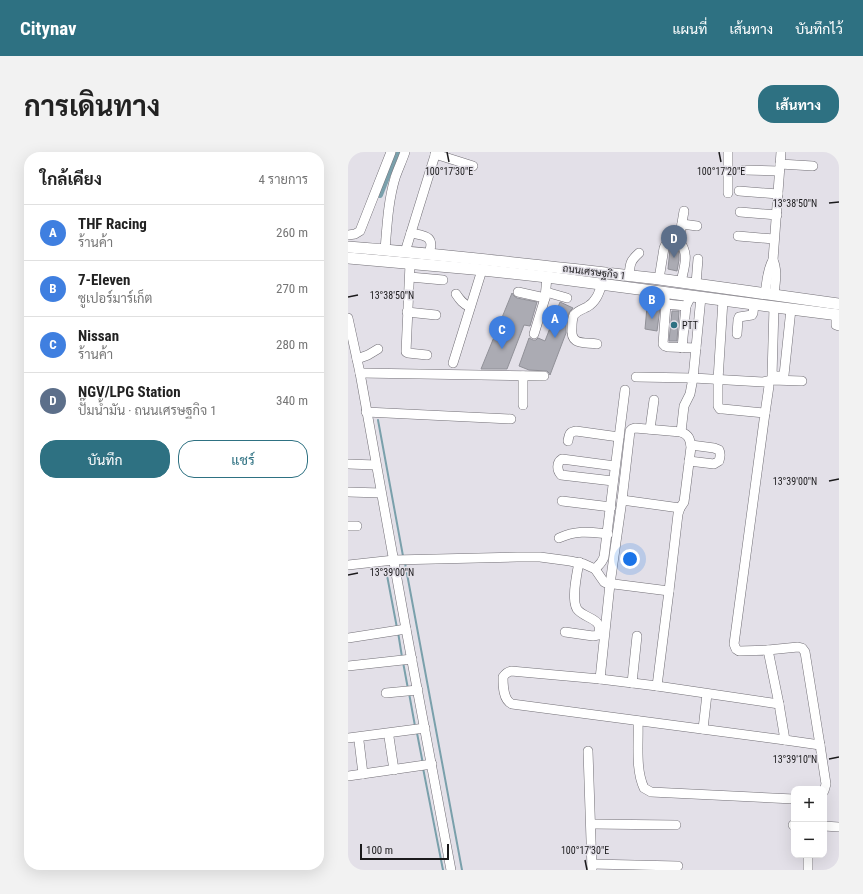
<!DOCTYPE html>
<html lang="th">
<head>
<meta charset="utf-8">
<style>
  body { margin:0; font-family:"Roboto Condensed",Sarabun,sans-serif; background:#f2f2f2; color:#222 }
  .controls { position:absolute; right:12px; bottom:12px; display:grid; overflow:hidden; border-radius:8px; box-shadow:0 4px 16px #0002 }
  .controls button { width:36px; height:36px; display:grid; place-items:center; padding:0; border:0; border-bottom:1px solid #e0e0e0; background:#fff; color:#222; font:20px sans-serif }
  .scale { position:absolute; left:12px; bottom:10px; width:89px; box-sizing:border-box; padding-left:4px; border:2px solid #1b1a1c; border-top:0; font-size:11px; line-height:14px; white-space:nowrap; color:#1b1a1c; -webkit-text-stroke:3px #e3e0e8; paint-order:stroke }
  .you { position:absolute; left:282px; top:407px; width:14px; height:14px; margin:-10px; border:3px solid #fff; border-radius:50%; background:#1a73e8; box-shadow:0 0 0 6px #1a73e833 }
  .badge { display:grid; place-items:center; width:26px; height:26px; border-radius:50%; background:#2e7182; color:#fff; font-size:13px; font-weight:700 }
  .pin { position:absolute; translate:-50% -33px; filter:drop-shadow(0 1px 2px #0008) }
  .pin::after { content:''; position:absolute; top:21px; width:14px; height:12px; background:inherit; clip-path:polygon(0 0,100% 0,50% 100%) }
  .list { margin:0; padding:0; list-style:none }
  h2 { display:flex; justify-content:space-between; align-items:center; height:52px; margin:0; padding:0 16px; font-size:17px }
  h2 small { font-size:13px; font-weight:400; color:#767676 }
  .list li { display:grid; grid-template-columns:26px 1fr auto; gap:12px; align-items:center; box-sizing:border-box; height:56px; padding:0 16px; border-top:1px solid #e0e0e0 }
  .list b { display:block; font-size:15px; white-space:nowrap }
  .list p { margin:0; font-size:13px; white-space:nowrap; color:#767676 }
  .list em { font-size:13px; font-style:normal; color:#767676 }
  .actions { display:flex; gap:8px; padding:12px 16px }
  .actions a { flex:1; padding:9px 0; border:1px solid #2e7182; border-radius:16px; text-align:center; font-size:14px; color:#2e7182 }
  .actions .main { background:#2e7182; color:#fff }
  .map { position:relative; flex:none; width:491px; height:718px; overflow:hidden; border-radius:16px }
  header { display:flex; align-items:center; gap:24px; box-sizing:border-box; height:56px; padding:0 20px; background:#2e7182; color:#fff }
  header strong { font-size:19px }
  nav { display:flex; gap:22px; margin-inline-start:auto; font-size:14px }
  .intro { display:flex; align-items:center; justify-content:space-between; box-sizing:border-box; height:96px; padding:0 24px }
  h1 { margin:0; font-size:28px }
  .button { padding:10px 18px; border-radius:16px; background:#2e7182; color:#fff; font-size:14px; font-weight:700 }
  main { display:flex; gap:24px; padding:0 24px }
  aside { flex:1; background:#fff; border-radius:16px; box-shadow:0 4px 16px #0002 }
  .map>svg:first-child { display:block }
  .lines { fill:none; stroke-linecap:round; stroke-linejoin:round }
  .stream { stroke:#7aa0ab; stroke-width:2 }
  .canal { stroke:#7aa0ab; stroke-width:6 }
  .building { fill:#ababb3; stroke:#919198 }
  .minor-casing { stroke:#726f76; stroke-width:10 }
  .major-casing { stroke:#726f76; stroke-width:12 }
  .minor { stroke:#fff; stroke-width:9 }
  .major { stroke:#fff; stroke-width:11 }
  .ticks { fill:none; stroke:#1b1a1c; stroke-width:1.5 }
  .poi-dot { fill:#2e7182; stroke:#e3e0e8; stroke-width:1.5 }
  .labels { text-anchor:middle; dominant-baseline:central; stroke-width:3; stroke-linejoin:round; paint-order:stroke }
  .street-label { font-size:10px; fill:#1b1a1c; stroke:#e3e0e8 }
  .poi-label { font-size:10px; fill:#1b1a1c; stroke:#e3e0e8; text-anchor:start }
  .ticks-label { font-size:10px; text-anchor:middle; fill:#1b1a1c; stroke:#e3e0e8; stroke-width:3; stroke-linejoin:round; paint-order:stroke }
</style>
</head>
<body>
<header>
<strong>Citynav</strong>
<nav><a>แผนที่</a><a>เส้นทาง</a><a>บันทึกไว้</a></nav>
</header>
<div class="intro"><h1>การเดินทาง</h1><a class="button">เส้นทาง</a></div>
<main>
<aside>
<h2>ใกล้เคียง<small>4 รายการ</small></h2>
<ul class="list">
<li><span class="badge" style="background:#3f7fe0">A</span><div><b>THF Racing</b><p>ร้านค้า</p></div><em>260 m</em></li>
<li><span class="badge" style="background:#3f7fe0">B</span><div><b>7-Eleven</b><p>ซูเปอร์มาร์เก็ต</p></div><em>270 m</em></li>
<li><span class="badge" style="background:#3f7fe0">C</span><div><b>Nissan</b><p>ร้านค้า</p></div><em>280 m</em></li>
<li><span class="badge" style="background:#5c6f8a">D</span><div><b>NGV/LPG Station</b><p>ปั๊มน้ำมัน · ถนนเศรษฐกิจ 1</p></div><em>340 m</em></li>
</ul>
<div class="actions"><a class="main">บันทึก</a><a>แชร์</a></div>
</aside>
<div class="map">
<svg width="491" height="718" viewBox="0 0 491 718">
  <rect width="100%" height="100%" fill="#e3e0e8"/>
  <g class="lines">
    <!-- stream -->
    <g class="stream">
      <path d="M30,268L55,404"/>
      <path d="M57,411L114,718"/>
      <path d="M38,418L49,476"/>
      <path d="M50,480L54,505"/>
      <path d="M55,510L60,537"/>
      <path d="M61,541L67,574"/>
      <path d="M69,581L75,612"/>
      <path d="M75,616L95,718"/>
    </g>
    <!-- canal -->
    <path class="canal" d="M32,43L49,0"/>
  </g>
  <!-- building -->
  <g class="building">
    <path d="M324,95H328L331,100V108L329,119L320,117L322,97Z"/>
    <path d="M164,141L166,144L169,146L189,150L182,174L176,173L159,217H133Z"/>
    <path d="M212,150L225,156L222,159L220,163L218,170V181L202,223L201,221L199,219L181,218L171,214L181,186L185,188H188L190,186L197,189Z"/>
    <path d="M299,155L312,156L309,179L297,177Z"/>
    <path d="M324,159H331L329,189H321Z"/>
  </g>
  <g class="lines">
    <defs>
      <g id="minor">
        <path d="M87,2L125,14"/>
        <path d="M432,12L465,14"/>
        <path d="M396,18L431,19"/>
        <path d="M391,39L430,42"/>
        <path d="M380,41V0"/>
        <path d="M392,60L429,63"/>
        <path d="M334,72L349,74"/>
        <path d="M63,81C78,84 87,84 81,102"/>
        <path d="M0,83L7,82L12,79L43,0"/>
        <path d="M390,84L426,87"/>
        <path d="M331,89L336,59"/>
        <path d="M37,98C39,74 40,50 47,26C50,17 54,9 57,0"/>
        <path d="M57,100L88,0"/>
        <path d="M62,112L58,200L60,201L79,203"/>
        <path d="M281,124C282,112 282,109 291,101"/>
        <path d="M62,125L95,128"/>
        <path d="M311,127L316,96C319,88 324,89 331,89C342,102 336,115 333,130"/>
        <path d="M348,132L350,107"/>
        <path d="M170,140L197,146"/>
        <path d="M198,140L219,146"/>
        <path d="M108,142C112,148 115,152 122,155"/>
        <path d="M417,142C419,130 419,118 425,108"/>
        <path d="M426,143C427,131 430,119 425,108L433,0"/>
        <path d="M353,145L345,226L415,230L424,228L454,229"/>
        <path d="M317,147L318,152L338,154L343,144"/>
        <path d="M375,148L370,228V254L372,257H375L417,261L386,492L388,497L391,499L420,498L431,552"/>
        <path d="M318,152L315,192L317,194L320,195L348,196"/>
        <path d="M426,155L424,224H433L436,223L443,157"/>
        <path d="M59,160L88,163"/>
        <path d="M488,162V173L491,174"/>
        <path d="M0,166L12,221L58,477L103,718"/>
        <path d="M186,182L197,146L199,125"/>
        <path d="M389,182L390,168L391,165L404,163L405,161L406,152"/>
        <path d="M249,192C235,190 222,194 224,175C224,171 224,167 226,163C229,159 235,157 239,155C248,150 251,141 254,132"/>
        <path d="M334,196L338,154"/>
        <path d="M9,207L20,203L30,197"/>
        <path d="M105,211L134,118"/>
        <path d="M12,221L196,224"/>
        <path d="M175,224V253"/>
        <path d="M18,260L163,267"/>
        <path d="M417,261L421,234"/>
        <path d="M302,277L306,248"/>
        <path d="M220,289C221,283 221,280 228,279L271,285"/>
        <path d="M341,309L366,312L371,309C372,306 373,302 371,298L366,296L343,293"/>
        <path d="M0,312L28,313"/>
        <path d="M265,329L213,323C209,318 208,311 214,307L267,314"/>
        <path d="M0,340L33,341"/>
        <path d="M274,348L282,279L284,277L287,276L333,280L336,254L342,242L345,226L288,225"/>
        <path d="M214,349L263,355"/>
        <path d="M0,374H9"/>
        <path d="M211,386C229,378 241,380 260,382"/>
        <path d="M0,413L46,408L169,405H192L222,409L236,412L247,417L256,430L258,431L321,439L309,534L431,552L437,588L472,593L478,632L476,639"/>
        <path d="M247,417C251,413 254,411 256,405L277,238"/>
        <path d="M321,439L330,362L332,356L336,350L343,295C342,287 341,283 333,280"/>
        <path d="M217,480L245,484L250,483C257,466 236,467 229,457C223,447 229,422 231,410"/>
        <path d="M0,486L58,477"/>
        <path d="M420,498L450,495L454,496L457,500L472,593"/>
        <path d="M0,514L64,507"/>
        <path d="M252,527L262,432L274,348L332,356"/>
        <path d="M284,531L289,484"/>
        <path d="M309,534L252,527L163,519C159,520 157,522 155,525C155,534 155,548 164,552L437,588"/>
        <path d="M38,541L70,538"/>
        <path d="M290,569C291,590 287,617 296,636L303,640L446,647"/>
        <path d="M355,577L359,542"/>
        <path d="M41,585L46,618"/>
        <path d="M0,586L77,576"/>
        <path d="M11,589L15,622"/>
        <path d="M240,599L244,718"/>
        <path d="M0,624L84,612"/>
        <path d="M243,672L328,673"/>
        <path d="M445,673H446"/>
        <path d="M476,674L491,675"/>
        <path d="M244,712L330,714"/>
        <path d="M460,718V703"/>
      </g>
      <g id="major">
        <path d="M0,95C104,103 207,115 311,127C371,135 431,144 491,152"/>
        <path d="M0,106L125,117L199,125L443,157L491,163"/>
      </g>
    </defs>
    <!-- minor casing -->
    <use href="#minor" class="minor-casing"/>
    <!-- major casing -->
    <use href="#major" class="major-casing"/>
    <!-- minor -->
    <use href="#minor" class="minor"/>
    <!-- major -->
    <use href="#major" class="major"/>
  </g>
  <!-- ticks -->
  <path class="ticks" d="M99,0L101,10M371,0L373,10M481,51L491,50M0,145L10,143M481,329L491,327M0,423L10,421M481,607L491,605M237,708L239,718"/>
  <!-- markers -->
  <circle class="poi-dot" cx="326" cy="173" r="4"/>
  <g class="labels">
    <!-- street labels -->
    <g class="street-label">
      <text transform="translate(246 120) rotate(7)">ถนนเศรษฐกิจ 1</text>
    </g>
    <!-- poi labels -->
    <g class="poi-label">
      <text x="334" y="173">PTT</text>
    </g>
  </g>
  <g class="ticks-label">
    <text x="101" y="23">100°17'30"E</text>
    <text x="373" y="23">100°17'20"E</text>
    <text x="447" y="55">13°38'50"N</text>
    <text x="44" y="147">13°38'50"N</text>
    <text x="447" y="333">13°39'00"N</text>
    <text x="44" y="424">13°39'00"N</text>
    <text x="447" y="611">13°39'10"N</text>
    <text x="237" y="702">100°17'30"E</text>
  </g>
</svg>
<div class="controls">
<button>+</button>
<button>−</button>
</div>
<div class="scale">100 m</div>
<div class="you"></div>
<div class="pin badge" style="left:207px;top:186px;background:#3f7fe0">A</div>
<div class="pin badge" style="left:304px;top:167px;background:#3f7fe0">B</div>
<div class="pin badge" style="left:154px;top:197px;background:#3f7fe0">C</div>
<div class="pin badge" style="left:326px;top:106px;background:#5c6f8a">D</div>
</div>
</main>
</body>
</html>
